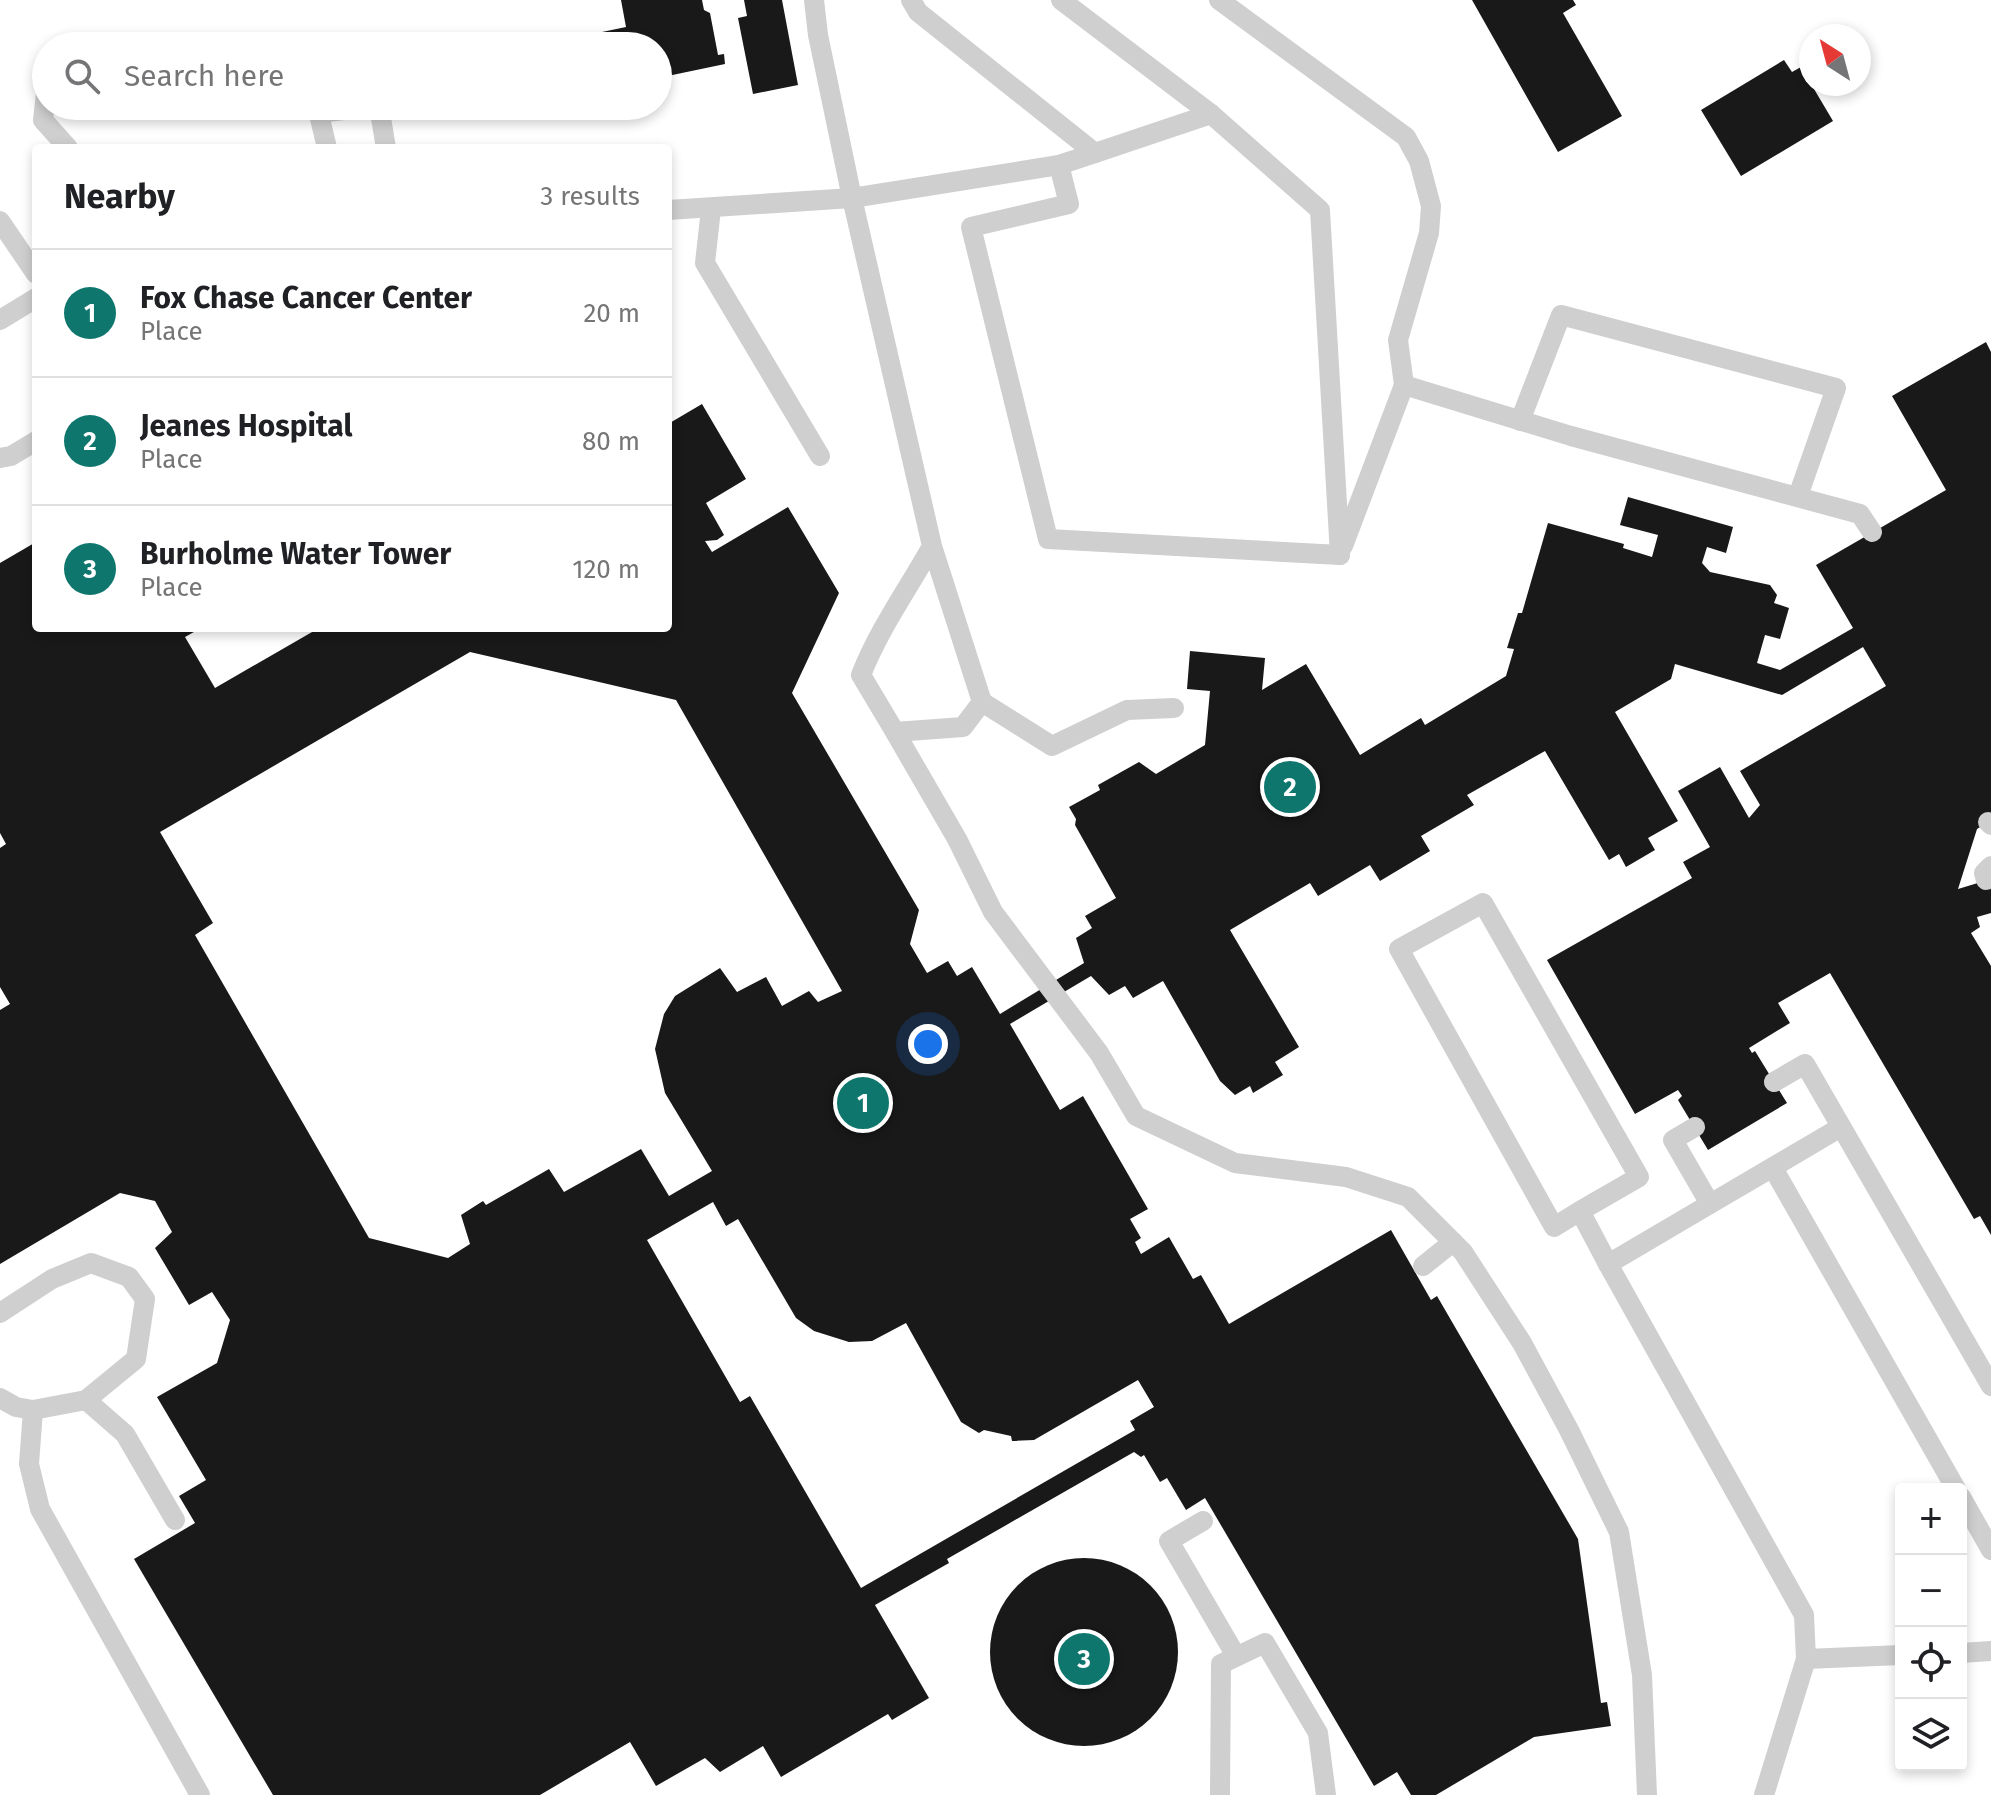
<!DOCTYPE html>
<html lang="en">
<head>
<meta charset="utf-8">
<style>
  body { margin:0; font-family:"Fira Sans",sans-serif; background:#f2f2f2; color:#202124 }
  .controls { position:absolute; right:24px; bottom:24px; display:grid; overflow:hidden; border-radius:8px; box-shadow:0 4px 12px #0003 }
  .controls button { width:72px; height:72px; display:grid; place-items:center; padding:0; border:0; border-bottom:2px solid #e0e0e0; background:#fff; color:#202124; font:40px sans-serif }
  .compass { position:absolute; left:1799px; top:24px; width:72px; height:72px; border-radius:50%; background:#fff; box-shadow:0 4px 12px #0003; rotate:324deg }
  .you { position:absolute; left:928px; top:1044px; width:28px; height:28px; margin:-20px; border:6px solid #fff; border-radius:50%; background:#1a73e8; box-shadow:0 0 0 12px #1a73e833 }
  .badge { display:grid; place-items:center; width:52px; height:52px; border-radius:50%; background:#0f766e; color:#fff; font-size:26px; font-weight:700 }
  .pin { position:absolute; translate:-50% -50%; border:4px solid #fff; box-shadow:0 2px 8px #0006 }
  .list { margin:0; padding:0; list-style:none }
  h2 { display:flex; justify-content:space-between; align-items:center; height:104px; margin:0; padding:0 32px; font-size:34px }
  h2 small { font-size:26px; font-weight:400; color:#757577 }
  .list li { display:grid; grid-template-columns:52px 1fr auto; gap:24px; align-items:center; box-sizing:border-box; height:128px; padding:0 32px; border-top:2px solid #e0e0e0 }
  .list b { display:block; font-size:30px; white-space:nowrap }
  .list p { margin:0; font-size:26px; white-space:nowrap; color:#757577 }
  .list em { font-size:26px; font-style:normal; color:#757577 }
  .icon { flex:none; width:44px; height:44px; fill:none; stroke:currentColor; stroke-width:2; stroke-linecap:round; stroke-linejoin:round }
  .map { position:relative; flex:none; width:1991px; height:1795px; overflow:hidden }
  .search { position:absolute; background:#fff; box-shadow:0 4px 12px #0003; left:32px; top:32px; width:640px; height:88px; display:flex; align-items:center; gap:20px; box-sizing:border-box; padding:0 28px; border-radius:44px; color:#757577; font-size:30px }
  .panel { position:absolute; background:#fff; box-shadow:0 4px 12px #0003; left:32px; top:144px; width:640px; height:488px; border-radius:8px }
  .map>svg:first-child { display:block }
  .building { fill:#191919; fill-rule:evenodd }
  .lines { fill:none; stroke-linecap:round; stroke-linejoin:round }
  .lane { stroke:#cfcfcf; stroke-width:20 }
</style>
</head>
<body>
<div class="map">
<svg width="1991" height="1795" viewBox="0 0 1991 1795">
  <rect width="100%" height="100%" fill="#fff"/>
  <!-- building -->
  <g class="building">
    <path d="M621,0H702L704,10L710,13L718,55L724,54L725,64L658,78V46H605L602,32L626,27Z"/>
    <path d="M744,0H782L798,85L753,94L738,18L747,16Z"/>
    <path d="M1472,0H1573L1576,5L1563,13L1622,116L1558,152Z"/>
    <path d="M1784,60L1792,72L1801,67L1833,121L1741,176L1701,110Z"/>
    <path d="M1986,342L1991,352V820L1977,829L1958,889L1991,879V913L1977,917L1980,927L1971,933L1991,966V1235L1980,1216L1974,1219L1830,973L1778,1003L1790,1023L1749,1048L1752,1053L1755,1051L1787,1103L1708,1150L1678,1100L1682,1096L1678,1090L1635,1114L1547,960L1692,878L1683,862L1710,847L1678,791L1720,767L1749,818L1760,805L1740,771L1886,686L1863,647L1782,695L1675,664L1671,679L1615,712L1678,821L1648,838L1655,850L1626,867L1619,854L1609,860L1545,751L1467,795L1474,805L1421,836L1430,851L1380,881L1370,865L1318,896L1310,883L1230,930L1299,1047L1275,1062L1283,1075L1253,1093L1250,1086L1235,1095L1220,1081L1163,981L1133,998L1125,986L1109,995L1091,976L1010,1024L1060,1110L1083,1096L1148,1209L1130,1219L1141,1238L1135,1242L1141,1254L1169,1237L1193,1279L1201,1275L1229,1324L1391,1230L1431,1300L1437,1296L1578,1539L1601,1703L1607,1702L1611,1726L1534,1737L1436,1795H1411L1397,1772L1374,1786L1205,1498L1186,1510L1167,1478L1160,1482L1144,1455L1141,1457L1134,1452L947,1559L949,1563L875,1605L929,1698L892,1720L888,1714L781,1777L763,1746L720,1772L705,1758L656,1786L630,1742L540,1795H273L134,1559L195,1523L179,1496L206,1480L157,1397L217,1363L230,1320L212,1292L189,1305L155,1248L172,1232L155,1201L120,1193L0,1264V1010L10,1004L0,987V848L6,844L0,833V563L36,542V628H201L185,637L215,688L319,628H668V424L702,404L746,479L706,503L724,535L717,540L705,541L712,552L788,507L839,593L792,693L919,910L910,944L927,973L948,961L957,976L972,967L1000,1014L1084,963L1076,938L1092,928L1085,916L1116,898L1075,825L1076,819L1069,807L1100,790L1098,785L1139,762L1156,774L1205,745L1210,691L1187,689L1190,651L1265,658L1262,690L1306,664L1360,755L1421,718L1425,725L1506,676L1514,649L1507,648L1518,613H1522L1548,523L1624,544L1623,548L1652,557L1658,535L1620,525L1628,497L1733,527L1726,553L1707,547L1702,563L1710,572L1770,585L1777,595L1774,603L1789,608L1780,639L1765,635L1757,663L1780,670L1853,628L1816,565L1946,490L1892,396ZM470,652L676,700L842,991L818,1002L809,991L782,1006L766,977L737,992L720,968L675,996L664,1014L655,1049L665,1093L712,1171L669,1196L641,1149L564,1192L549,1169L486,1205L483,1201L461,1215L470,1244L448,1258L369,1238L195,935L213,923L160,832ZM713,1202L726,1226L738,1219L796,1318L814,1331L849,1342L872,1341L906,1323L961,1422L979,1433L984,1430L1011,1436L1012,1441L1034,1440L1138,1380L1154,1407L1130,1421L1135,1430L861,1588L750,1396L740,1402L647,1240Z"/>
    <circle cx="1084" cy="1652" r="94"/>
  </g>
  <g class="lines">
    <!-- lane -->
    <g class="lane">
      <path d="M814,0L818,35L852,198L932,546L982,702L963,727L895,732L861,675C879,629 908,589 932,546"/>
      <path d="M911,0L918,12L1095,153L1211,114"/>
      <path d="M1061,0L1211,114L1320,210L1340,555"/>
      <path d="M1219,0L1406,137L1419,161L1431,206L1429,233L1398,340L1404,385L1571,436L1860,514L1872,532"/>
      <path d="M46,93L43,120L68,148"/>
      <path d="M317,106L327,148"/>
      <path d="M379,106L386,148"/>
      <path d="M319,113L377,106"/>
      <path d="M1095,153L1059,165L1069,204L971,227L1048,539L1340,555"/>
      <path d="M711,209L705,263L820,456"/>
      <path d="M668,210L852,198L1059,165"/>
      <path d="M0,221L36,274"/>
      <path d="M0,320L36,298"/>
      <path d="M1520,421L1561,315L1836,388L1798,496"/>
      <path d="M0,458L11,456L36,441"/>
      <path d="M1343,546L1404,385"/>
      <path d="M982,702L1052,746L1127,710L1174,708"/>
      <path d="M895,732L957,839L993,912L1099,1053L1136,1116L1235,1163L1346,1177L1408,1197L1463,1252L1522,1343L1569,1430L1619,1532L1642,1675L1647,1795"/>
      <path d="M1988,822L1991,825"/>
      <path d="M1986,880L1984,873L1991,866"/>
      <path d="M1774,1082L1805,1064L1991,1386"/>
      <path d="M1695,1127L1673,1140L1710,1204L1841,1127"/>
      <path d="M1773,1168L1956,1489"/>
      <path d="M1710,1204L1608,1264L1804,1615L1806,1659L1901,1655"/>
      <path d="M1580,1211L1639,1177L1483,903L1399,949L1554,1227L1580,1211L1608,1264"/>
      <path d="M1423,1266L1453,1242"/>
      <path d="M0,1313L52,1279L91,1263L129,1277L145,1299L136,1359L86,1400L33,1410L16,1407L0,1398"/>
      <path d="M86,1400L125,1434L175,1520"/>
      <path d="M33,1410L29,1464L40,1509L200,1795"/>
      <path d="M1961,1497L1991,1550"/>
      <path d="M1203,1521L1169,1541L1236,1656"/>
      <path d="M1961,1653L1991,1651"/>
      <path d="M1220,1795L1221,1664L1265,1643L1318,1733L1326,1795"/>
      <path d="M1764,1795L1806,1659"/>
    </g>
  </g>
</svg>
<div class="controls">
<button>+</button>
<button>−</button>
<button><svg class="icon" aria-label="locate" viewBox="0 0 24 24"><circle cx="12" cy="12" r="6"/><path d="M12 2v4M12 18v4M2 12h4M18 12h4"/></svg></button>
<button><svg class="icon" aria-label="layers" viewBox="0 0 24 24"><path d="M12 4l9 5-9 5-9-5zM3 14l9 5 9-5"/></svg></button>
</div>
<svg class="compass" viewBox="-18 -18 36 36"><path d="M0-13l5 13h-10z" fill="#e53935"/><path d="M0 13l5-13h-10z" fill="#757577"/></svg>
<div class="you"></div>
<div class="pin badge" style="left:863px;top:1103px">1</div>
<div class="pin badge" style="left:1290px;top:787px">2</div>
<div class="pin badge" style="left:1084px;top:1659px">3</div>
<div class="search"><svg class="icon" aria-label="search" viewBox="0 0 24 24"><circle cx="10" cy="10" r="6"/><path d="M15 15l6 6"/></svg>Search here</div>
<section class="panel">
<h2>Nearby<small>3 results</small></h2>
<ul class="list">
<li><span class="badge">1</span><div><b>Fox Chase Cancer Center</b><p>Place</p></div><em>20 m</em></li>
<li><span class="badge">2</span><div><b>Jeanes Hospital</b><p>Place</p></div><em>80 m</em></li>
<li><span class="badge">3</span><div><b>Burholme Water Tower</b><p>Place</p></div><em>120 m</em></li>
</ul>
</section>
</div>
</body>
</html>
